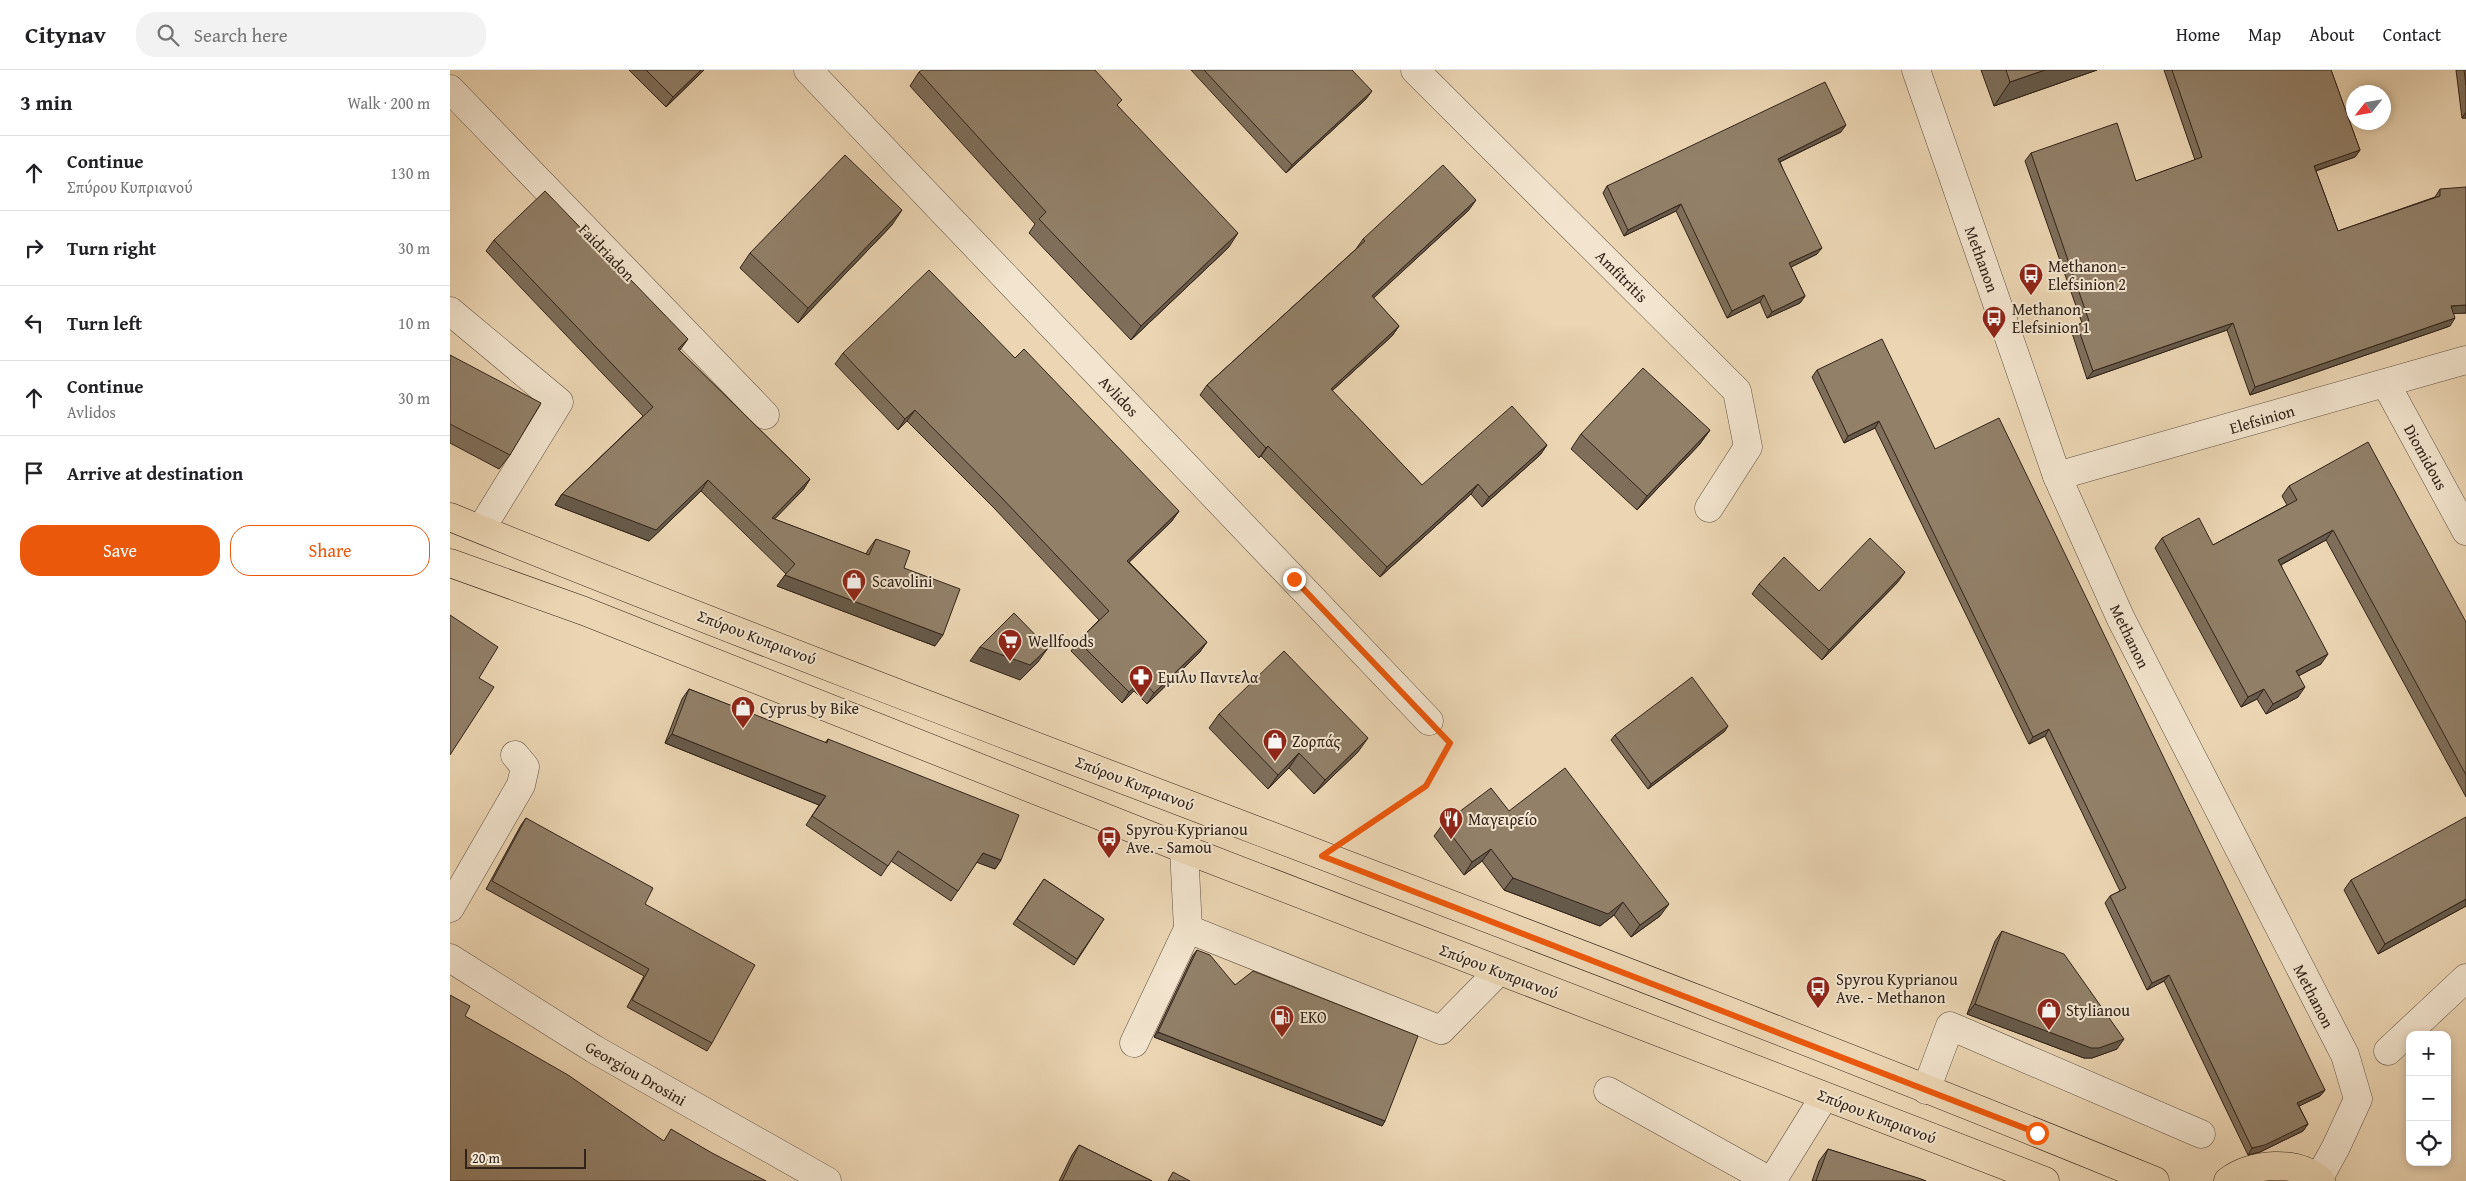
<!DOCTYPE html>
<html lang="en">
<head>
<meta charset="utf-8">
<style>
  body { margin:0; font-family:"Gentium Book Plus",serif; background:#f2f2f2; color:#202124 }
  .controls { position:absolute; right:15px; bottom:15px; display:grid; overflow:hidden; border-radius:10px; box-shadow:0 2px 8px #0003 }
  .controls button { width:45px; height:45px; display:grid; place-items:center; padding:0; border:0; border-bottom:1px solid #e0e0e0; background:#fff; color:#202124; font:25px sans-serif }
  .compass { position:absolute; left:1896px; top:15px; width:45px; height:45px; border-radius:50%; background:#fff; box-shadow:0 2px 8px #0003; rotate:239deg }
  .scale { position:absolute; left:15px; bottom:12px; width:121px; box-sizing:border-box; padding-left:5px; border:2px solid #322319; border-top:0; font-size:14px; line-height:18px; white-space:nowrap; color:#322319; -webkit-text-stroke:4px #f2e4ce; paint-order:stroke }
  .stop { position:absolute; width:15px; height:15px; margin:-11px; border:4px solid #ea580c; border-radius:50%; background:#fff }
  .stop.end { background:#ea580c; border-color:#fff; box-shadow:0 1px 5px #0008 }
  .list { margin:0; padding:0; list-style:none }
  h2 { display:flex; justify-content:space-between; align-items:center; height:65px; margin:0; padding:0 20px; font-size:21px }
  h2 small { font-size:16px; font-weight:400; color:#757577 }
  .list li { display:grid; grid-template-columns:32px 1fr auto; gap:15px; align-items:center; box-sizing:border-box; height:75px; padding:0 20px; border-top:1px solid #e0e0e0 }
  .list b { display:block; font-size:19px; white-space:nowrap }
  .list p { margin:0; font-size:16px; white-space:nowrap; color:#757577 }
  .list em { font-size:16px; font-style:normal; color:#757577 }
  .actions { display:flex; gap:10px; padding:15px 20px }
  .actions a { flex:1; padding:11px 0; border:1px solid #ea580c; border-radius:20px; text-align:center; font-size:18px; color:#ea580c }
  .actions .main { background:#ea580c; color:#fff }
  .icon { flex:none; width:28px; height:28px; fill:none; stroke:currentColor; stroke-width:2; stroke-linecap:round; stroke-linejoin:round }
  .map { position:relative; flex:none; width:2016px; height:1111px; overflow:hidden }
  header { display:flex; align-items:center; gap:30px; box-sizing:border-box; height:70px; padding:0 25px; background:#fff; border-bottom:1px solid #e0e0e0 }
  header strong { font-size:24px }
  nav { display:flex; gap:28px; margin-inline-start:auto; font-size:18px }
  .search { width:350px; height:45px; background:#f2f2f2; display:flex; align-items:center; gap:12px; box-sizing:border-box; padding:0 18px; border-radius:20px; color:#757577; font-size:19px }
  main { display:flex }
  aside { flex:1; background:#fff }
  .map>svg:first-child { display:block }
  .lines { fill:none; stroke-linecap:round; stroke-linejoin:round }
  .minor-casing { stroke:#605040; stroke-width:29 }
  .major-casing { stroke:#322319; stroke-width:29 }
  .path { stroke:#322319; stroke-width:3; stroke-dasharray:4 2.5; stroke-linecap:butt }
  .minor { stroke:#f2e4ce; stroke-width:28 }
  .major { stroke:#ebd5b3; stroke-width:28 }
  .wall { fill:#7e6e5a; stroke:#322319 }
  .shaded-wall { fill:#665a4a; stroke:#322319 }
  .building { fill:#928069; stroke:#322319 }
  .route { stroke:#ea580c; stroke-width:6 }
  .labels { text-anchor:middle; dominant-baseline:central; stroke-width:4; stroke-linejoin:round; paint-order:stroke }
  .street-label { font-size:16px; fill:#322319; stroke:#f2e4ce }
  .poi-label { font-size:16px; fill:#322319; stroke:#f2e4ce; text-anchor:start }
</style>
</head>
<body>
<header>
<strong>Citynav</strong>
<div class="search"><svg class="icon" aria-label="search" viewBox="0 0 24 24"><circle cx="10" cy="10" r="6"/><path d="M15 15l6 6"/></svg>Search here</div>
<nav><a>Home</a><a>Map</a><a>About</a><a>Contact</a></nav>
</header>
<main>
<aside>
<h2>3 min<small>Walk · 200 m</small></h2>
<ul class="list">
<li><svg class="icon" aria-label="ahead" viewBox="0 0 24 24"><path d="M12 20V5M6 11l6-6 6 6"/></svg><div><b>Continue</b><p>Σπύρου Κυπριανού</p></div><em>130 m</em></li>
<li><svg class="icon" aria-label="right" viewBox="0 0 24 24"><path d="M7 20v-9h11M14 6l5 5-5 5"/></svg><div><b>Turn right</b></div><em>30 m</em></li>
<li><svg class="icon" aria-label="left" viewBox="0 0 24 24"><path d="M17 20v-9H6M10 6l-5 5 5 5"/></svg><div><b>Turn left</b></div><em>10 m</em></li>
<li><svg class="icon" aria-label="ahead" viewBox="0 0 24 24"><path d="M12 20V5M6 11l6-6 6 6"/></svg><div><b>Continue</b><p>Avlidos</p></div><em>30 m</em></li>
<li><svg class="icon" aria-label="arrive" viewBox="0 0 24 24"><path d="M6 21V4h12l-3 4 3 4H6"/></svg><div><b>Arrive at destination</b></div></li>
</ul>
<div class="actions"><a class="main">Save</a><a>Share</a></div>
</aside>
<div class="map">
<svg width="2016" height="1111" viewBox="0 0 2016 1111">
  <rect width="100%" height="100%" fill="#ebd5b3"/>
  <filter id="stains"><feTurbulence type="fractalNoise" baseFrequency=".004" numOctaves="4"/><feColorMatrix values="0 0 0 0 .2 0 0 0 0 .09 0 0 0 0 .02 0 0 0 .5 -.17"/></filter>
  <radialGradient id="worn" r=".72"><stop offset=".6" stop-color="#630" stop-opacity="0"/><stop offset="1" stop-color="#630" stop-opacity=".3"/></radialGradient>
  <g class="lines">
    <defs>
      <g id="minor">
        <path d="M358,0L979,651"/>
        <path d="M965,0L1287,321L1298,377L1259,438"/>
        <path d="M1466,0L1607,406L1671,549L1895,985L1908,1029L1886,1077L1869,1108"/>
        <path d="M0,19L315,345"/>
        <path d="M0,241L109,332L31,459"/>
        <path d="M1936,314L2016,461"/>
        <path d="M1607,406L2016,290"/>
        <path d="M0,838L71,715L75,697L65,685"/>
        <path d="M738,859L991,960L1049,901"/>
        <path d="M0,888L144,979L377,1111"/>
        <path d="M684,973L738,859L734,779"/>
        <path d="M1938,981L2016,908"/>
        <path d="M1476,1020L1500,956L1751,1064"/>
        <path d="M1158,1021L1320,1111"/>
        <path d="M1322,1111L1374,1027"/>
      </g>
      <g id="major">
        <path d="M0,447C565,676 1140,879 1705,1111"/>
        <path d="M0,493L134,541L734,779L1595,1111"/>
        <path d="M1778,1111C1802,1093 1847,1089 1871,1111"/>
      </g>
    </defs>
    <!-- minor casing -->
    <use href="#minor" class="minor-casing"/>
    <!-- major casing -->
    <use href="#major" class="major-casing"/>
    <!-- path -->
    <path class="path" d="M909,761L977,715L994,683"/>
    <!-- minor -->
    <use href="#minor" class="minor"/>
    <!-- major -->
    <use href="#major" class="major"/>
  </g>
  <!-- wall -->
  <g class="wall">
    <path d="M179,0H254L216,37Z"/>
    <path d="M741,0H902L916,29L836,103Z"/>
    <path d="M1531,0H1647L1544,36Z"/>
    <path d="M1714,0H1881L1910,80L1905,87L1866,101L1888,161L1985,127L1990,119L2016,243H2003L2000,256L1800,325L1777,260L1637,309L1622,263L1627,255L1632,253L1575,91L1581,83L1686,111L1745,90Z"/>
    <path d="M2006,0H2016V48H2012Z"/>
    <path d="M469,2L668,36L779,177L681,270L579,163L585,154L460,16Z"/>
    <path d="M1391,62L1330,92L1367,184L1341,197L1355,226L1350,233L1317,248L1310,232L1277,248L1226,141L1174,166L1153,123L1157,116Z"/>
    <path d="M1019,140L923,228L949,256L942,266L882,321L972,415L1097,375L1090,385L1032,437L1021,424L930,507L811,386L809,388L750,325L757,315L906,179L913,169Z"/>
    <path d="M442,155L348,253L290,198L300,183Z"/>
    <path d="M44,170L230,281L360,409L353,420L324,449L416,484L418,480L426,469L454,498L485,576L327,516L336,504L251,421L199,471L105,435L112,424L193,346L36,181Z"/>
    <path d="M393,283L565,288L729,441L721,452L679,492L757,572L749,583L697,634L684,621L672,633L621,581L628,571L649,550L544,438L457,351L448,360L385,294Z"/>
    <path d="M0,285L60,385L49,399L0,373Z"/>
    <path d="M1367,300L1485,379L1875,1020L1870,1026L1849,1036L1858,1054L1853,1061L1810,1082L1798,1085L1714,911L1697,920L1655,833L1660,826L1670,821L1595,666L1579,674L1425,358L1394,373L1362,307Z"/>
    <path d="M1260,360L1249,375L1187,440L1121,379L1131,364Z"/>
    <path d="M1839,416L2016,552V727L1876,470L1831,495L1871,594L1848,606V627L1816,644L1807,629L1791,637L1705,478L1712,468L1763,475L1837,435L1832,426Z"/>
    <path d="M1448,512L1372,590L1302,524L1309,514L1369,521Z"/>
    <path d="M239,619L375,673L378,669L551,790L545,799L527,792L501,831L441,791L431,806L356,755L369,735L215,673L232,629Z"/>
    <path d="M769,644L908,682L864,724L839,698L818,719L759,658Z"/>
    <path d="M1275,661L1198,719L1161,670L1165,665Z"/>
    <path d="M1059,741L1210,846L1181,867L1164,845L1150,856L1054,820L1032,791L1014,805L984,766L993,754Z"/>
    <path d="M76,748L195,834L262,973L257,981L177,937L194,906L36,819L71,755Z"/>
    <path d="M594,809L654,849L624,895L563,854Z"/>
    <path d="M1901,810L2016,836L1928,884L1894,820Z"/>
    <path d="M1552,861L1667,979L1642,988H1634L1517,944L1545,871Z"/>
    <path d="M747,880L935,1051L932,1056L704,967L743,885Z"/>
    <path d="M629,1075L702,1111H609L622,1085Z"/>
    <path d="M1378,1079L1476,1111H1362L1369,1091Z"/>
  </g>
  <!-- shaded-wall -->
  <g class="shaded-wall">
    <path d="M251,0H254L216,37L223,27Z"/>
    <path d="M1595,0H1647L1544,36L1560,12Z"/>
    <path d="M922,21L916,29L836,103L842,95Z"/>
    <path d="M2016,42V48H2012Z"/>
    <path d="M1396,55L1391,62L1323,95L1328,89Z"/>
    <path d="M1910,80L1905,87L1859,103L1864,96Z"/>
    <path d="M1026,130L1019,140L915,236L922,226Z"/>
    <path d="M1231,134L1226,141L1174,166L1178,160Z"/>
    <path d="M452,140L442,155L348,253L358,238Z"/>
    <path d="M788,163L779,177L681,270L691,256Z"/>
    <path d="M1372,178L1367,184L1335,200L1339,193Z"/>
    <path d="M1314,225L1310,232L1277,248L1282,241Z"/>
    <path d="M1355,226L1350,233L1317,248L1322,242Z"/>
    <path d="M2016,235V243L1995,244L2001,236Z"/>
    <path d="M2005,248L2000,256L1800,325L1805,317Z"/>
    <path d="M1783,253L1777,260L1637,309L1643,301Z"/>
    <path d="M949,256L942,266L873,329L881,319Z"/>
    <path d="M238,269L230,280L220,290L228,279Z"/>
    <path d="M465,340L457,351L448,360L455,349Z"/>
    <path d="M1429,351L1425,358L1394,373L1398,366Z"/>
    <path d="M1260,360L1249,375L1187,440L1197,426Z"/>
    <path d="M1097,375L1090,385L1032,437L1039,427Z"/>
    <path d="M818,376L811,386L809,388L816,378Z"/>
    <path d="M360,409L353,420L315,459L322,448Z"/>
    <path d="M258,410L251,421L199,471L105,435L112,424Z"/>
    <path d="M1028,414L1021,424L930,507L937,497Z"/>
    <path d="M729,441L721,452L670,501L677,491Z"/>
    <path d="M1883,460L1876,470L1821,500L1828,490Z"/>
    <path d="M1455,502L1448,512L1372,590L1379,580Z"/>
    <path d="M335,505L493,565L485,576L327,516Z"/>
    <path d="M757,572L749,583L697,634L704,623Z"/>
    <path d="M530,577L598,578L588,592L570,610L520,591Z"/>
    <path d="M1878,584L1871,594L1839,611L1846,601Z"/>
    <path d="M692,610L684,621L672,633L679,622Z"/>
    <path d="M1855,617L1848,627L1816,644L1823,634Z"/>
    <path d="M1814,619L1807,629L1791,637L1798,627Z"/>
    <path d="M1278,656L1275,661L1198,719L1201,714Z"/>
    <path d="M1599,659L1595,666L1579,674L1583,667Z"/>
    <path d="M222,664L376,726L369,735L215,673Z"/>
    <path d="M918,668L908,682L864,724L875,710Z"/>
    <path d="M849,683L839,698L818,719L828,705Z"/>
    <path d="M1041,779L1032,791L1014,805L1022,792Z"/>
    <path d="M533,783L551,790L545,799L526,792Z"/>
    <path d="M1063,808L1173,832L1164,845L1150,856L1054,820Z"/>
    <path d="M2016,829V836L1928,884L1935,874Z"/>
    <path d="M1219,834L1210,846L1181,867L1190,855Z"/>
    <path d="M1719,905L1714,911L1697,920L1702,913Z"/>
    <path d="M1525,934L1674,969L1667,979L1642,988H1634L1517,944Z"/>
    <path d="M708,962L935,1051L932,1056L704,967Z"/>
    <path d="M1875,1020L1870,1026L1843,1039L1847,1033Z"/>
    <path d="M1858,1054L1853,1061L1810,1082L1798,1085L1802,1078Z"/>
  </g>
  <!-- building -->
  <g class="building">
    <path d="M196,0H251L223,27Z"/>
    <path d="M472,0H645L672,30L667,35L788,163L691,256L589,149L596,142L469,2Z"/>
    <path d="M754,0H902L922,21L842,95Z"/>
    <path d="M1556,0H1595L1560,12Z"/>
    <path d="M1722,0H1881L1910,80L1864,96L1888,161L1990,126V119L2016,117V235L2001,236L2005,248L1805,317L1783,253L1643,301L1627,255L1639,251L1581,83L1667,53L1686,111L1752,87Z"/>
    <path d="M2014,0H2016V15Z"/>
    <path d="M1375,12L1396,55L1328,89L1372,178L1339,193L1355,226L1322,242L1314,225L1282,241L1231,134L1178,160L1157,116Z"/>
    <path d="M395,85L452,140L358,238L300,183Z"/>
    <path d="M993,95L1026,130L922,226L949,256L881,319L972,415L1062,336L1097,375L1039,427L1028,414L937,497L818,376L816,378L757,315L915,171L913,169Z"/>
    <path d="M95,121L238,269L228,279L360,409L322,448L419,485L426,469L460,481L454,498L510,519L493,565L335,505L345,494L258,410L206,460L112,424L203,337L44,170Z"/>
    <path d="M479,200L565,288L574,279L729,441L677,491L757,572L704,623L692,610L679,622L628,571L659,541L551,427L465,340L455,349L393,283Z"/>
    <path d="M1432,269L1485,379L1549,348L1875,1020L1847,1033L1858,1054L1815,1075L1802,1078L1719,905L1702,913L1660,826L1676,818L1599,659L1583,667L1429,351L1398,366L1367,300Z"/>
    <path d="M0,285L91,333L60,385L0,354Z"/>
    <path d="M1193,298L1260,360L1197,426L1131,364Z"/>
    <path d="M1918,372L2016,552V705L1883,460L1828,490L1878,584L1846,601L1855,617L1823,634L1814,619L1798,627L1712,468L1749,448L1763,475L1847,430L1839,416Z"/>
    <path d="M1420,468L1455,502L1379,580L1309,514L1334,487L1369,521Z"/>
    <path d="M564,543L598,578L580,595L530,577Z"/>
    <path d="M0,545L48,577L29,608L44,617L0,685Z"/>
    <path d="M834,581L918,668L875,710L849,683L828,705L769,644Z"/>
    <path d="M1242,607L1278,656L1201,714L1165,665Z"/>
    <path d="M239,619L377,673L378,669L569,745L551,790L533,783L508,821L448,781L438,796L362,746L376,726L222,664Z"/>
    <path d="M1115,698L1219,834L1190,855L1173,832L1158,844L1063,808L1041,779L1022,792L993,754L1041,718L1059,741Z"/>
    <path d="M2016,747V829L1935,874L1901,810Z"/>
    <path d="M76,748L203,818L195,834L305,895L262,973L182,930L199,899L42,811Z"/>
    <path d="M594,809L654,849L627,889L567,849Z"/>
    <path d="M1552,861L1614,884L1674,969L1649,978H1641L1525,934Z"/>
    <path d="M747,880L760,885L785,915L803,901L968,966L935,1051L708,962Z"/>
    <path d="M0,925L20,936L15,946L118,1005L214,1071L221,1059L262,1083L316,1111H0Z"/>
    <path d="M629,1075L702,1111H612Z"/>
    <path d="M1378,1079L1471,1109L1476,1111H1366Z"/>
    <path d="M723,1102L740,1111H718Z"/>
  </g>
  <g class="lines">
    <!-- route -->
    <path class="route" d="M844,509L1000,673L976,716L872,786L1587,1063"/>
  </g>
  <!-- icons -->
  <defs>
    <symbol id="bus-pin" viewBox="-11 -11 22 30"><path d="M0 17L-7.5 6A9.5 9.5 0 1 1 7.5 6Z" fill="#8f2418" stroke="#f2e4ce"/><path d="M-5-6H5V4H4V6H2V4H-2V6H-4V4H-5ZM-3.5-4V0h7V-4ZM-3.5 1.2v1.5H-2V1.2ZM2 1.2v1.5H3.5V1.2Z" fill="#fff"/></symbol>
    <symbol id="shop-pin" viewBox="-11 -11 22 30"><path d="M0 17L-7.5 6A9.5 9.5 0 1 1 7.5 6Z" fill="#8f2418" stroke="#f2e4ce"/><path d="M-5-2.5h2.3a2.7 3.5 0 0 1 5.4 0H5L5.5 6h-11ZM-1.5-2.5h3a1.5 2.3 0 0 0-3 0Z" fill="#fff"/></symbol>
    <symbol id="supermarket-pin" viewBox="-11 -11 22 30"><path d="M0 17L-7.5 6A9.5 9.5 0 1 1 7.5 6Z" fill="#8f2418" stroke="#f2e4ce"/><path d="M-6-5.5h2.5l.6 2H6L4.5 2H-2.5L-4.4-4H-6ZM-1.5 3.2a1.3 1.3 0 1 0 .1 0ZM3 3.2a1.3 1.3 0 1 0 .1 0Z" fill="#fff"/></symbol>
    <symbol id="pharmacy-pin" viewBox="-11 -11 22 30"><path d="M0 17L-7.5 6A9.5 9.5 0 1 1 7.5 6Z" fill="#8f2418" stroke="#f2e4ce"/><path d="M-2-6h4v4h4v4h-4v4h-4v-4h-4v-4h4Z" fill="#fff"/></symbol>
    <symbol id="restaurant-pin" viewBox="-11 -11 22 30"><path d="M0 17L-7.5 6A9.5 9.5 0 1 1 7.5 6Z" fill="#8f2418" stroke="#f2e4ce"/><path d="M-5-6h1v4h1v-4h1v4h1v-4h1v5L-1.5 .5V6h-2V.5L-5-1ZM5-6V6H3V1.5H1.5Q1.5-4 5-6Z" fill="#fff"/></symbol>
    <symbol id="fuel-pin" viewBox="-11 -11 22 30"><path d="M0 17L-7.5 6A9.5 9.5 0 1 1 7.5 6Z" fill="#8f2418" stroke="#f2e4ce"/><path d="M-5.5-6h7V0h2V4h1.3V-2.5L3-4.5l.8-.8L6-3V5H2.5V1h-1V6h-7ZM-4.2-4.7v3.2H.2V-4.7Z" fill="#fff"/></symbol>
  </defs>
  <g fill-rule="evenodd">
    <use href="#bus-pin" x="1567" y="191" width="28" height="38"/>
    <use href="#bus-pin" x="1530" y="234" width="28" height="38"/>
    <use href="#shop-pin" x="390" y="497" width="28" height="38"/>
    <use href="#supermarket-pin" x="546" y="557" width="28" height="38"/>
    <use href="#pharmacy-pin" x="677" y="593" width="28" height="38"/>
    <use href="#shop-pin" x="279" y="624" width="28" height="38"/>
    <use href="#shop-pin" x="811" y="657" width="28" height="38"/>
    <use href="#restaurant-pin" x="987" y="735" width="28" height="38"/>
    <use href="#bus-pin" x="645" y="754" width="28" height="38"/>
    <use href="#bus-pin" x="1354" y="904" width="28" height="38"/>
    <use href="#shop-pin" x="1585" y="926" width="28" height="38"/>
    <use href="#fuel-pin" x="818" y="933" width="28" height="38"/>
  </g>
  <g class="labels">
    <!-- street labels -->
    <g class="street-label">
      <text transform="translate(157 182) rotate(46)">Faidriadon</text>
      <text transform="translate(1532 189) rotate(70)">Methanon</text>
      <text transform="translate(1172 206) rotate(45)">Amfitritis</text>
      <text transform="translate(669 326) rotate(46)">Avlidos</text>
      <text transform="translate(1812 349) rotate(-16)">Elefsinion</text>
      <text transform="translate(1976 387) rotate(61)">Diomidous</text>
      <text transform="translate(1680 566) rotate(64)">Methanon</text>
      <text transform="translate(307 567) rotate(21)">Σπύρου Κυπριανού</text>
      <text transform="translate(685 713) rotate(21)">Σπύρου Κυπριανού</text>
      <text transform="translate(1049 901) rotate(21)">Σπύρου Κυπριανού</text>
      <text transform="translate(1864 926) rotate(63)">Methanon</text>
      <text transform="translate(186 1003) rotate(30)">Georgiou Drosini</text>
      <text transform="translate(1427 1046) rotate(21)">Σπύρου Κυπριανού</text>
    </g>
    <!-- poi labels -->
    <g class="poi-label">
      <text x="1598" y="196">Methanon -<tspan x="1598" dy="18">Elefsinion 2</tspan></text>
      <text x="1562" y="239">Methanon -<tspan x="1562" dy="18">Elefsinion 1</tspan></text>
      <text x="422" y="511">Scavolini</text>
      <text x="578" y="571">Wellfoods</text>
      <text x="708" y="607">Εμιλυ Παντελα</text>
      <text x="310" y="638">Cyprus by Bike</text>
      <text x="842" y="671">Ζορπάς</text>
      <text x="1018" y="749">Μαγειρείο</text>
      <text x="676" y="759">Spyrou Kyprianou<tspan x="676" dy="18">Ave. - Samou</tspan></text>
      <text x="1386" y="909">Spyrou Kyprianou<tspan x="1386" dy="18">Ave. - Methanon</tspan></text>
      <text x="1616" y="940">Stylianou</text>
      <text x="850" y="947">EKO</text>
    </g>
  </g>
  <rect width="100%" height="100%" filter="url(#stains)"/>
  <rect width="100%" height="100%" fill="url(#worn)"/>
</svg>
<div class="controls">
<button>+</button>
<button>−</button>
<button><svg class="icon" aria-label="locate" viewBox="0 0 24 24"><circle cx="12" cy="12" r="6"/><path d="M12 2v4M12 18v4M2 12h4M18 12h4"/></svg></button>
</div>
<svg class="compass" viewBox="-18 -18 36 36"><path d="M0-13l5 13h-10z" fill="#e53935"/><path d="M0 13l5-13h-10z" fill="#757577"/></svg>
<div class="scale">20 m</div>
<div class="stop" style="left:1587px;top:1063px"></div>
<div class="stop end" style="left:844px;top:509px"></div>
</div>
</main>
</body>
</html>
